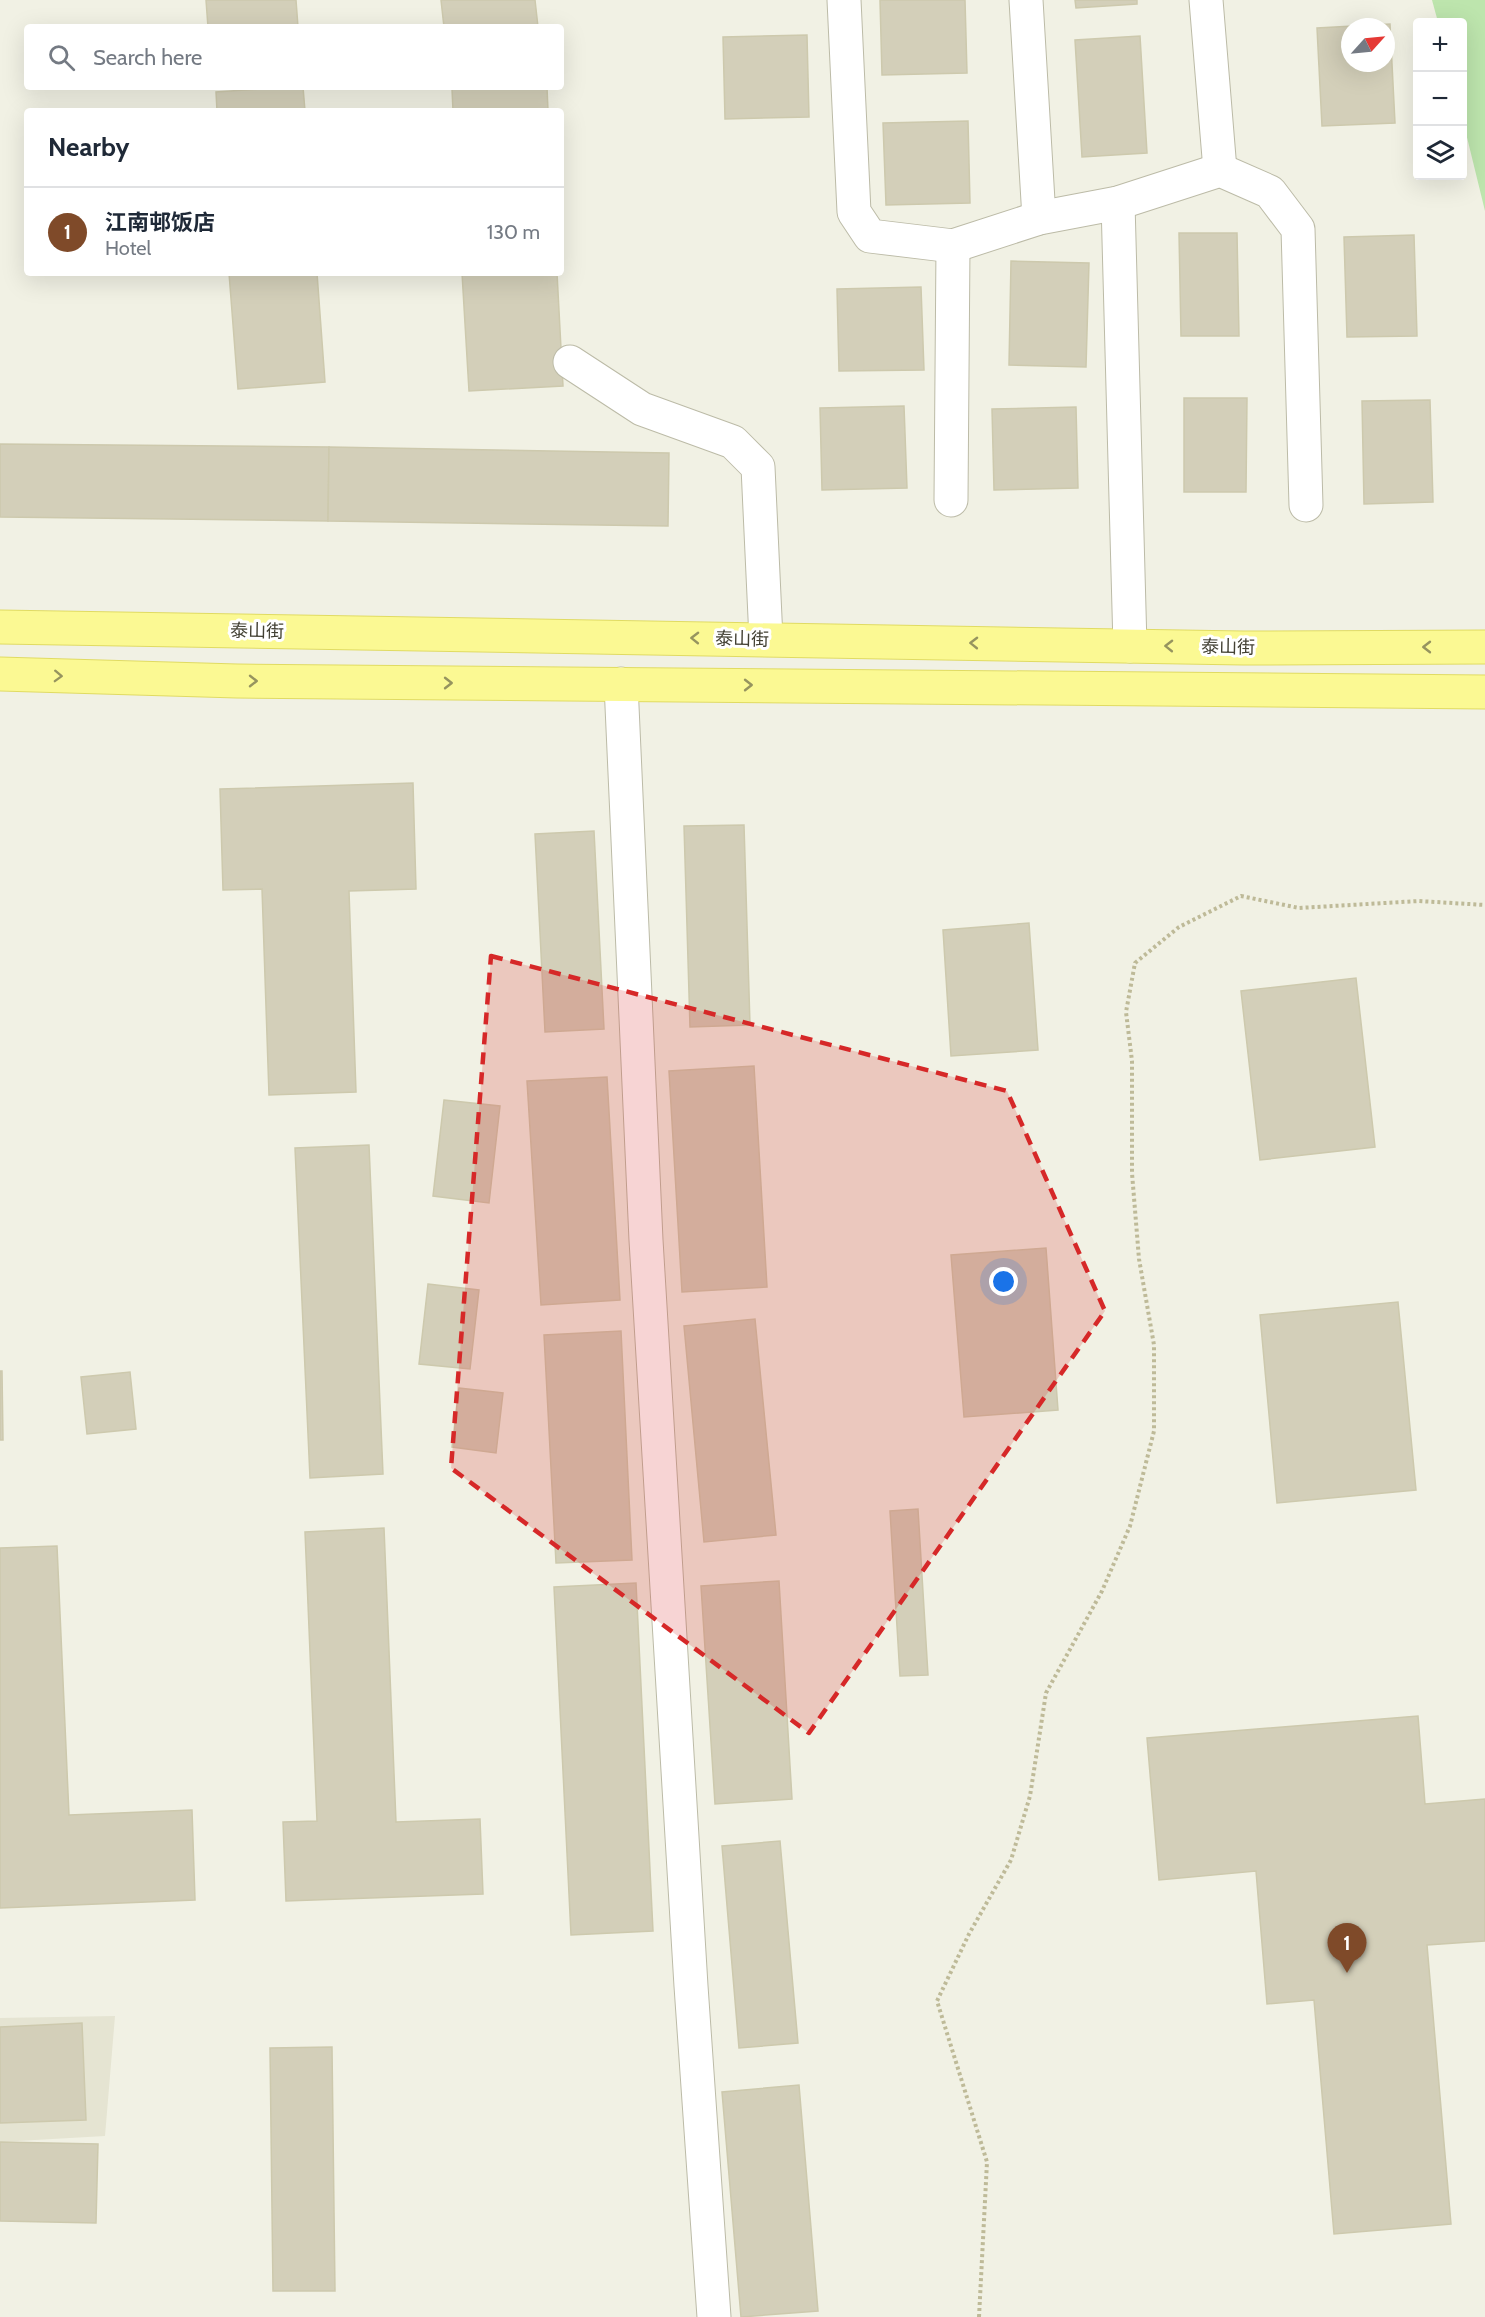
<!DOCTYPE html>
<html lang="en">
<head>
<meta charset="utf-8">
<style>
  body { margin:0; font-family:Cabin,"Noto Sans SC",sans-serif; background:#f2f2f3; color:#1f2937 }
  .controls { position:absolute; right:18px; top:18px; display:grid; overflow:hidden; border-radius:6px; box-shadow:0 6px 24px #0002 }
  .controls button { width:54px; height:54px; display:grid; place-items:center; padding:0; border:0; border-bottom:2px solid #e0e1e3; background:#fff; color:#1f2937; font:30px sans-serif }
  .compass { position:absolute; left:1341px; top:18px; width:54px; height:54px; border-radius:50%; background:#fff; box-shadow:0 6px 24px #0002; rotate:63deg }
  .you { position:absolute; left:1004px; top:1282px; width:21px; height:21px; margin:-15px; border:4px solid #fff; border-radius:50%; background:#1a73e8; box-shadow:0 0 0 9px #1a73e833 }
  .badge { display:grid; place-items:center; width:39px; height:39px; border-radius:50%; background:#7f4a29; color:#fff; font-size:20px; font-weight:700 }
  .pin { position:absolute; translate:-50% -50px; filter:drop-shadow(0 2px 3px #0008) }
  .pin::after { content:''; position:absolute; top:32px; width:21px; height:18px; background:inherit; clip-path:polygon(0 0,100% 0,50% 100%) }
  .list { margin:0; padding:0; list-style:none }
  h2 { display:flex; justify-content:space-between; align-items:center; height:78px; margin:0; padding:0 24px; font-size:26px }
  h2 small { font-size:20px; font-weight:400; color:#747a83 }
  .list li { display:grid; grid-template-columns:39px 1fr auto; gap:18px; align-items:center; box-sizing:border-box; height:90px; padding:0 24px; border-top:2px solid #e0e1e3 }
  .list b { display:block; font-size:22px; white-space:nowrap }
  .list p { margin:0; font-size:20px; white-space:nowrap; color:#747a83 }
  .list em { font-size:20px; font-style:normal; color:#747a83 }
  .icon { flex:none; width:33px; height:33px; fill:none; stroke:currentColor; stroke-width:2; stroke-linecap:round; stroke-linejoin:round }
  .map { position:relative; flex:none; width:1485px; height:2317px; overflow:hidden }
  .search { position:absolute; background:#fff; box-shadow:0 6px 24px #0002; left:24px; top:24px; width:540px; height:66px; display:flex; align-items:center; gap:15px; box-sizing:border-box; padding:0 21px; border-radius:6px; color:#747a83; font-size:22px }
  .panel { position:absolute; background:#fff; box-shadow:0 6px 24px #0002; left:24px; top:108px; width:540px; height:168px; border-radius:6px }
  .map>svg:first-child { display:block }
  .residential { fill:#e5e4d2 }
  .green { fill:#bde5ad }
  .building { fill:#d3cfb9; stroke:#cdc9ad; stroke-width:1.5; fill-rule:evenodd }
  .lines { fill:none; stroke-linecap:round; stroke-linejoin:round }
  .minor-casing { stroke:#bcbba7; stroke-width:35 }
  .major-casing { stroke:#e0db63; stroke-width:35 }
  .path { stroke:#beba98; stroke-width:4; stroke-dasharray:3 3; stroke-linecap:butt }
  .minor { stroke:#fff; stroke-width:33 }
  .major { stroke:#fbf993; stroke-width:33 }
  .oneway { stroke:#96945f }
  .marked { fill:#d62828; fill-opacity:0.2; stroke:#d62828; stroke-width:4.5; stroke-dasharray:12 8; stroke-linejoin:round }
  .labels { text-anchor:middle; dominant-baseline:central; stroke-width:6; stroke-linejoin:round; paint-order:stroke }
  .street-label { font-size:18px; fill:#434134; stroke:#fff }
</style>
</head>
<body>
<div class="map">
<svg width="1485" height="2317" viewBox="0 0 1485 2317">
  <rect width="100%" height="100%" fill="#f1f1e4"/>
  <!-- residential -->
  <path class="residential" d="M115,2016L105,2136L0,2142V2018Z"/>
  <!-- green -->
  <path class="green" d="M1432,0H1485V211L1463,121L1462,22H1438Z"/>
  <!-- building -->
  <g class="building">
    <path d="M206,0H296L298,27H208Z"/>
    <path d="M441,0H535L538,27H444Z"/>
    <path d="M880,0H965L967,73L882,75Z"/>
    <path d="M1075,0H1137V4L1076,8Z"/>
    <path d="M1390,24L1395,123L1322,126L1317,28ZM1350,27H1386V63H1350Z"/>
    <path d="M807,35L809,117L725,119L723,37Z"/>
    <path d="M1140,36L1147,153L1082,157L1075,40Z"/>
    <path d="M289,87H303L305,111H217L216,92Z"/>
    <path d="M490,87H547L548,111H453L452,89Z"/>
    <path d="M968,121L970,203L886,205L883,123Z"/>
    <path d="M1179,233H1237L1239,336H1181Z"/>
    <path d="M1414,235L1417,336L1347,337L1344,237Z"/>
    <path d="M1011,261L1089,263L1086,367L1009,365Z"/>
    <path d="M229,273H317L325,382L238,389Z"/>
    <path d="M462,273H557L563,386L469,391Z"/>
    <path d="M921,287L924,370L839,371L837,289Z"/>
    <path d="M1184,398H1247L1246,492H1184Z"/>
    <path d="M1430,400L1433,502L1364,504L1362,401Z"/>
    <path d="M904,406L907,488L822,490L820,408Z"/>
    <path d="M1076,407L1078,488L994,490L992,409Z"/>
    <path d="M0,444L329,447L328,521L0,517Z"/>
    <path d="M329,447L669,453L668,526L328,521Z"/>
    <path d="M413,783L416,889L349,891L356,1092L269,1095L262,889L223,890L220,789Z"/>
    <path d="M744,825L750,1025L690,1027L684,826Z"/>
    <path d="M594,831L604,1029L545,1032L535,834Z"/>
    <path d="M1029,923L1038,1050L951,1056L943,930Z"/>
    <path d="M1356,978L1375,1147L1260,1160L1241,991Z"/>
    <path d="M754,1066L767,1287L682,1292L669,1071Z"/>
    <path d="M607,1077L620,1300L541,1305L527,1081Z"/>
    <path d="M444,1100L500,1106L489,1203L433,1196Z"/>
    <path d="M369,1145L383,1474L310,1478L295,1148Z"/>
    <path d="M1046,1248L1058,1410L964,1417L951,1255Z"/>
    <path d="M428,1284L479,1290L470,1369L419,1364Z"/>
    <path d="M1398,1302L1416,1490L1277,1503L1260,1315Z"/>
    <path d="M755,1319L776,1535L704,1542L684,1326Z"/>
    <path d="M621,1331L632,1560L556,1563L544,1335Z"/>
    <path d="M0,1371H2L3,1440H0Z"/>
    <path d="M130,1372L136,1429L87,1434L81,1377Z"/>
    <path d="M459,1388L503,1393L496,1453L452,1447Z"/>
    <path d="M918,1509L928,1675L900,1676L890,1511Z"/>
    <path d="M384,1528L396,1822L480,1819L483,1894L286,1901L283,1822L317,1821L305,1532Z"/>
    <path d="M57,1546L69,1815L192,1810L195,1900L0,1908V1548Z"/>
    <path d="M779,1581L792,1799L715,1804L701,1586Z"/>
    <path d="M636,1583L653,1931L571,1935L554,1587Z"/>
    <path d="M1418,1716L1425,1804L1485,1799V1941L1427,1945L1451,2224L1334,2234L1314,2000L1267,2004L1256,1871L1159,1880L1147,1738Z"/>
    <path d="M780,1841L798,2043L739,2048L722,1846Z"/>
    <path d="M82,2023L86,2120L0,2123V2027Z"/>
    <path d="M332,2047L335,2291H273L270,2048Z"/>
    <path d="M799,2085L818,2311L741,2317L722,2092Z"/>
    <path d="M0,2142L98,2144L96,2223L0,2221Z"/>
  </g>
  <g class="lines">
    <defs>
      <g id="minor">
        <path d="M844,0L854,212L870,236L953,246L1039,218L1118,203L1220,170L1270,192L1298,229L1306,505"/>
        <path d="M1026,0L1039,218"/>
        <path d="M1206,0L1220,170"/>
        <path d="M1118,203L1130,646"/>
        <path d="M570,362L642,409L733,442L758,467L766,639"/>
        <path d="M951,500L953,246"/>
        <path d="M621,684L646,1240L691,1986L714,2317"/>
      </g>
      <g id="major">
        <path d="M0,627L1243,648L1485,647"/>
        <path d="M0,674L237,681L1485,692"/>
      </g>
    </defs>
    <!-- minor casing -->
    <use href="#minor" class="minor-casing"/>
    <!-- major casing -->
    <use href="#major" class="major-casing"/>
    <!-- path -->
    <path class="path" d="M979,2317L987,2162L937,2001L969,1934L1011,1860L1030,1796L1046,1693L1102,1591L1130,1526L1154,1431V1345L1139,1259L1132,1173V1061L1126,1012L1135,963L1179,927L1241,896L1299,908L1419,901L1485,905"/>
    <!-- minor -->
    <use href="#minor" class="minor"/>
    <!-- major -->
    <use href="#major" class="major"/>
  </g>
  <!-- one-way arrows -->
  <defs><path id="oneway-chevron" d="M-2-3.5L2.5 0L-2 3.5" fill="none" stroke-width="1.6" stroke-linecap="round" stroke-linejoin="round" transform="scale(1.5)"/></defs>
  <g class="oneway">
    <use href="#oneway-chevron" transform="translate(695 638) rotate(-179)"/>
    <use href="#oneway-chevron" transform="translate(974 643) rotate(-179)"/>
    <use href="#oneway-chevron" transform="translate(1169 646) rotate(-179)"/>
    <use href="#oneway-chevron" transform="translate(1427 647) rotate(180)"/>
    <use href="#oneway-chevron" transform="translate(58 676) rotate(2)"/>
    <use href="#oneway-chevron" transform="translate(253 681)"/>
    <use href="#oneway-chevron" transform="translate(448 683)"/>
    <use href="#oneway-chevron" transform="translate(748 685)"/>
  </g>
  <!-- marked area -->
  <path class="marked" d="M491,956L1007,1091L1105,1311L809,1733L451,1468Z"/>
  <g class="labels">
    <!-- street labels -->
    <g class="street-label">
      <text transform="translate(257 631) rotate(1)">泰山街</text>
      <text transform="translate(742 639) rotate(1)">泰山街</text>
      <text transform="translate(1228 647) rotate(1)">泰山街</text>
    </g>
  </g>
</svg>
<div class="controls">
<button>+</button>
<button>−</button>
<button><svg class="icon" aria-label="layers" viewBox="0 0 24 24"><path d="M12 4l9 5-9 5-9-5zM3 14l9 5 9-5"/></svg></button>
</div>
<svg class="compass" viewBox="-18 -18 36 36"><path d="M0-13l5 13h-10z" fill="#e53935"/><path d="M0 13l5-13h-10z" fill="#747a83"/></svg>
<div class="you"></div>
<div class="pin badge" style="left:1347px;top:1973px">1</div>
<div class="search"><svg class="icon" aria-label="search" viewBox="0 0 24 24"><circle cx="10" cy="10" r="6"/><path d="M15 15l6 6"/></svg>Search here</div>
<section class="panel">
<h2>Nearby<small></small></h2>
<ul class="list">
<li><span class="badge">1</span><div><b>江南邨饭店</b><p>Hotel</p></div><em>130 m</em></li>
</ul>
</section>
</div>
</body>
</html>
